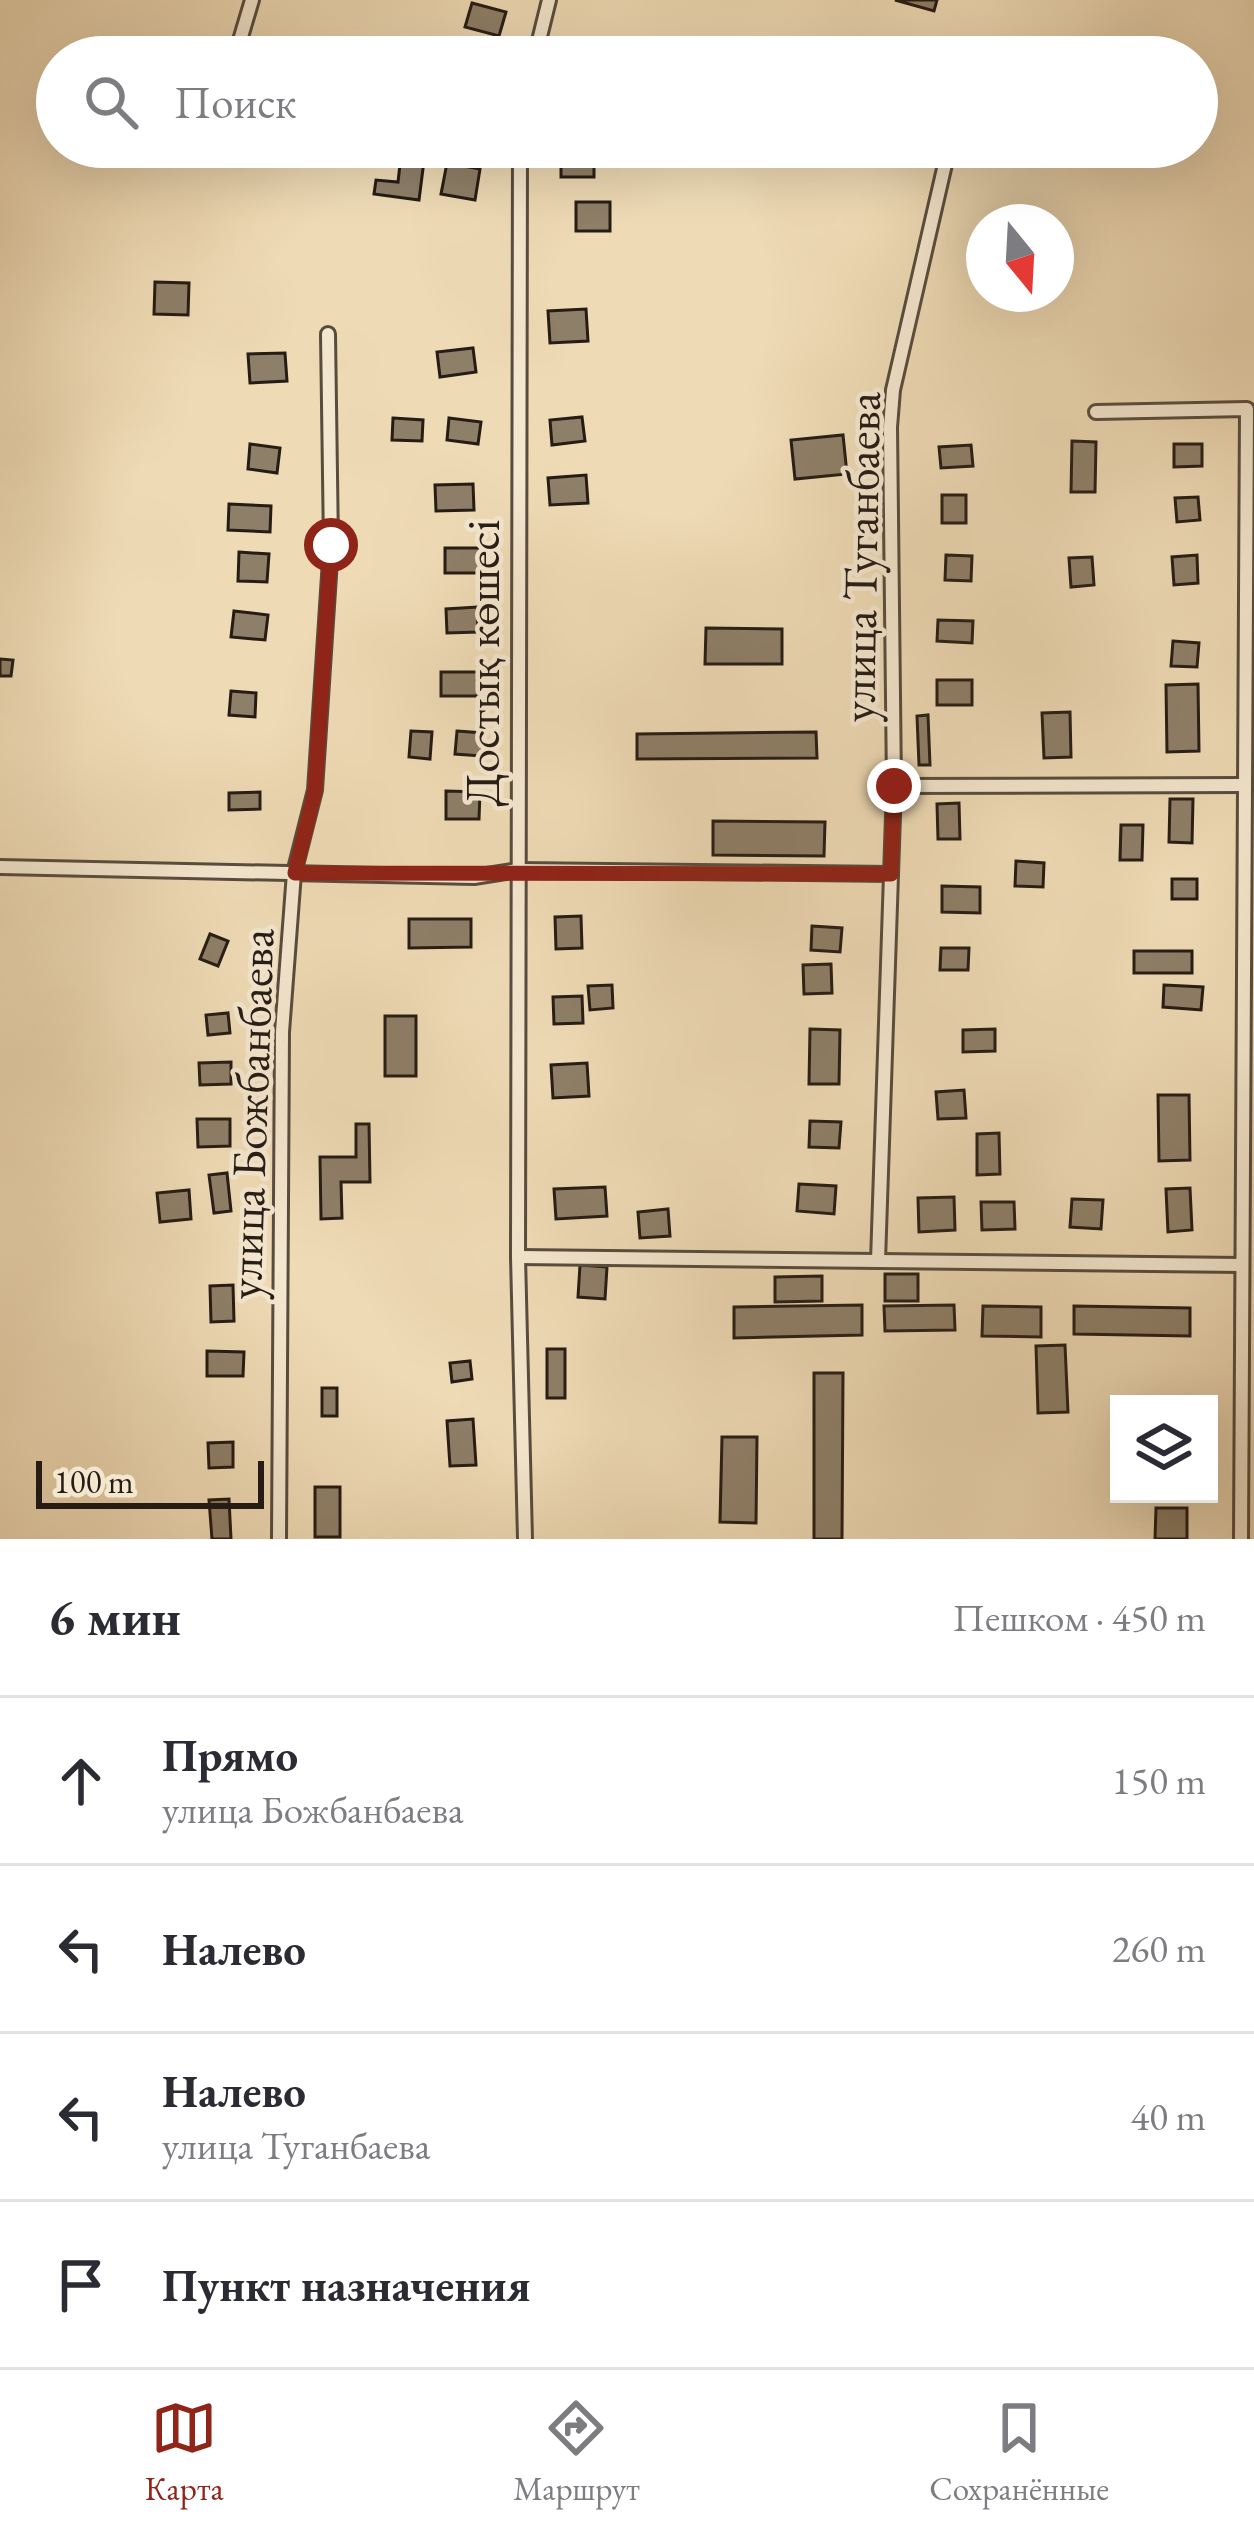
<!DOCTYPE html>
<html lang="ru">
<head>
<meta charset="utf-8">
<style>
  body { margin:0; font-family:"EB Garamond",serif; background:#f2f2f3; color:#2b2b33 }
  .controls { position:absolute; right:36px; bottom:36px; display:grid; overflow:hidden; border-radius:0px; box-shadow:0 12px 48px #0002 }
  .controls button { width:108px; height:108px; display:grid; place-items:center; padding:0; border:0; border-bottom:3px solid #e1e1e2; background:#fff; color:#2b2b33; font:60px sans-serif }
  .compass { position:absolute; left:966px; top:204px; width:108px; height:108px; border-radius:50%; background:#fff; box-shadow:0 12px 48px #0002; rotate:162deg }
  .scale { position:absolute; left:36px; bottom:30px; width:228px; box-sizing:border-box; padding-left:12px; border:6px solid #261c15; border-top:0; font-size:33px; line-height:42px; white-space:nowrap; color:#261c15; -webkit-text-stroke:9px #f4e7cf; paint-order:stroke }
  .stop { position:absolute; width:36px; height:36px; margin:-27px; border:9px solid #8f2418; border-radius:50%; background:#fff }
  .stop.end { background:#8f2418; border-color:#fff; box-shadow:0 3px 12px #0008 }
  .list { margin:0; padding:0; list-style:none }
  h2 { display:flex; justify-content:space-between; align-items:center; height:156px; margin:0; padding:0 48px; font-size:51px }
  h2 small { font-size:39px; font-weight:400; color:#7c7c81 }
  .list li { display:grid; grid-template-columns:78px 1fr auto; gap:36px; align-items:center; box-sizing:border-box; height:168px; padding:0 48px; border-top:3px solid #e1e1e2 }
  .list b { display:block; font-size:45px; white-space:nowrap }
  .list p { margin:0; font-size:39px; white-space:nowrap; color:#7c7c81 }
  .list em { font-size:39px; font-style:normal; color:#7c7c81 }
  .icon { flex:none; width:66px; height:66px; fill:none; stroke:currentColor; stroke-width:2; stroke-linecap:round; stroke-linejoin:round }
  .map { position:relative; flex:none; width:1254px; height:1539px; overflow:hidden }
  .search { position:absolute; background:#fff; box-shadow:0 12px 48px #0002; left:36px; right:36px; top:36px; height:132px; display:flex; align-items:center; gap:30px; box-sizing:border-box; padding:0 42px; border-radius:66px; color:#7c7c81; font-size:45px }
  .sheet { height:828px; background:#fff }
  nav { display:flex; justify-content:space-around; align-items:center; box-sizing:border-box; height:168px; border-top:3px solid #e1e1e2; background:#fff; font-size:33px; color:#7c7c81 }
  nav a { display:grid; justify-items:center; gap:6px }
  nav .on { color:#8f2418 }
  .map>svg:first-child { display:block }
  .building { fill:#8e7f68; stroke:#261c15; stroke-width:3 }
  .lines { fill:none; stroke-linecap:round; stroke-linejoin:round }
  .street-casing { stroke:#584c3d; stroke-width:18 }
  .street { stroke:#f4e7cf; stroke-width:12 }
  .route { stroke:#8f2418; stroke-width:15 }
  .labels { text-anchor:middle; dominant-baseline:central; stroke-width:9; stroke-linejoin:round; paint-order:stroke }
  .street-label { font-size:48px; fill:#261c15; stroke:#f4e7cf }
</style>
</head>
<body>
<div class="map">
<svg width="1254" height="1539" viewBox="0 0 1254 1539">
  <rect width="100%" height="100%" fill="#eedab5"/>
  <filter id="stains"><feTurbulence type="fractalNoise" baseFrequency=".00167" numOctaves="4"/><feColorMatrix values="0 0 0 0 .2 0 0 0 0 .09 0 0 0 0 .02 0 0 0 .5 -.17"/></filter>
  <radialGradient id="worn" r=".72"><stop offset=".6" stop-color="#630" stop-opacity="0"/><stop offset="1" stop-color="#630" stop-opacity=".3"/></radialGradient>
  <!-- building -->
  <g class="building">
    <path d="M895,0H937L934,11Z"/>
    <path d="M472,3L506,12L499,36L465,27Z"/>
    <path d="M293,147H312L314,158L295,160Z"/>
    <path d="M402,147H435V154L425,153L419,200L374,194L376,180L398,182Z"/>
    <rect x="561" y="147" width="33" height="30"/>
    <path d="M447,163L480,169L475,200L441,194Z"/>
    <rect x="576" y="202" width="34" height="29"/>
    <path d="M155,282L189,283L188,315L154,314Z"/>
    <path d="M586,309L588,341L550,343L548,311Z"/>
    <path d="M473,348L476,372L440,377L437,352Z"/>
    <path d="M285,353L287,381L250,383L248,354Z"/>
    <path d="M582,417L585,441L552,445L550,420Z"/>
    <path d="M393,418L423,420L422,441L392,440Z"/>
    <path d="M449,418L481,422L478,444L447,440Z"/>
    <path d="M843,435L847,474L795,479L791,440Z"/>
    <path d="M1072,441L1096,442L1095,492H1071Z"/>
    <path d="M250,444L280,448L277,473L248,469Z"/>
    <path d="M1174,444H1202V466L1174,467Z"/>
    <path d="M971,445L973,466L941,468L939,447Z"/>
    <path d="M586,475L588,503L550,505L548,478Z"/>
    <path d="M473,484L474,510L436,511L435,485Z"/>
    <rect x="942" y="495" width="24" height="28"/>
    <path d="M1198,497L1200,520L1177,522L1175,498Z"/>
    <path d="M229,504L271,506L270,532L228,530Z"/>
    <rect x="445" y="548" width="35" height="25"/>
    <path d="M239,552L269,554L267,582L238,581Z"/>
    <path d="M946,555L972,556L971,581L945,580Z"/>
    <path d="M1197,555L1198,583L1174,585L1172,557Z"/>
    <path d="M1092,557L1094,585L1071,587L1069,558Z"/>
    <path d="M477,607L478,632L447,633L446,609Z"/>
    <path d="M234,611L268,615L265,640L231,637Z"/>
    <path d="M938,620L973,621L972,643L937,641Z"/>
    <path d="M706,628L782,629V664H705Z"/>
    <path d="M1173,641L1199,643L1197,667L1171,666Z"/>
    <path d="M0,659L13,660L11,676H0Z"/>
    <rect x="441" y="672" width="39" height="24"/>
    <rect x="937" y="680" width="35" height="25"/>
    <path d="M1198,684L1199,751L1167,752L1166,685Z"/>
    <path d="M231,691L256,693L255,717L229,715Z"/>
    <path d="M1070,712L1071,757L1044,758L1042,713Z"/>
    <path d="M928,715L930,765H919L917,716Z"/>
    <path d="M411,731L432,732L430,759L409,757Z"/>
    <path d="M457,731L483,733L481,756L455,754Z"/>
    <path d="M816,732L817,758L637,759V734Z"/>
    <path d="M446,791L480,792L479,819H446Z"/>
    <path d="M260,792V809L229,810V793Z"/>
    <path d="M1170,799H1193L1192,843L1169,842Z"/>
    <path d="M959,803L960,839H938L937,804Z"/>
    <path d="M713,821L825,822L824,856L713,855Z"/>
    <path d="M1121,825H1143L1142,860H1120Z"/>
    <path d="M1016,861L1044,863L1043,887L1015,886Z"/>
    <rect x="1172" y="879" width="25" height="20"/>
    <path d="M942,886L980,887V913L942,912Z"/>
    <path d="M581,916L582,948L556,949L555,917Z"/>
    <path d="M409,919H471V947L409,948Z"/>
    <path d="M812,926L842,928L840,952L811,950Z"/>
    <path d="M210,934L228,941L218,966L200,959Z"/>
    <path d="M941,948H969L968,970H940Z"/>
    <rect x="1134" y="951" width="58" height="22"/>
    <path d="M831,964L832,993L804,994L803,965Z"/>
    <path d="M612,985L613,1008L590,1010L588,986Z"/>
    <path d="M1164,985L1203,987L1201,1010L1163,1007Z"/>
    <path d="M582,996L583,1023L554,1024L553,997Z"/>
    <path d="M228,1013L230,1033L208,1035L206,1015Z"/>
    <rect x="385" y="1016" width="31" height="60"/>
    <path d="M810,1029L840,1030L839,1084H809Z"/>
    <path d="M995,1029V1051L963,1052V1030Z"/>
    <path d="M231,1062V1084L200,1085L199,1063Z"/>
    <path d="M587,1063L589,1096L553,1098L551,1065Z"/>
    <path d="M964,1090L966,1118L938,1119L936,1092Z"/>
    <path d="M1158,1095H1189L1190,1160L1159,1161Z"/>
    <path d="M197,1119H230V1146L198,1147Z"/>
    <path d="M810,1121L841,1122L839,1148L809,1147Z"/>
    <path d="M356,1124H369L370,1182H341L342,1218L321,1219L320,1157H356Z"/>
    <path d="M999,1133L1000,1174L977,1175V1134Z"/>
    <path d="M227,1173L231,1211L214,1213L209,1175Z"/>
    <path d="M799,1184L836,1186L834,1214L797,1211Z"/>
    <path d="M605,1187L607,1216L556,1219L554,1189Z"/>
    <path d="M1190,1188L1192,1230L1168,1232L1166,1189Z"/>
    <path d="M189,1190L191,1219L160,1222L157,1193Z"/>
    <path d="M954,1197L955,1230L919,1232L918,1198Z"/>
    <path d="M1072,1199L1103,1200L1101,1229L1070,1227Z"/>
    <path d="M981,1202H1014L1015,1229L982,1230Z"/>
    <path d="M668,1209L670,1236L640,1238L638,1212Z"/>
    <path d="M580,1265L607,1267L605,1299L578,1297Z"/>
    <rect x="885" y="1274" width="33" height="27"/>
    <path d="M822,1276V1301L775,1302V1277Z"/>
    <path d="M233,1285L234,1321L211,1322L210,1286Z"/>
    <path d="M862,1305V1335L734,1338V1307Z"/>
    <path d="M954,1305L955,1330L885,1331L884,1306Z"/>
    <path d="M983,1306L1041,1307V1337L982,1336Z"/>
    <path d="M1074,1306L1190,1308V1336L1074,1334Z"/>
    <path d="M1065,1345L1068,1412L1038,1413L1036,1346Z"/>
    <rect x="547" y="1349" width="18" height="49"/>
    <path d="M207,1351L244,1352L243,1376H207Z"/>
    <path d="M470,1361L472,1379L452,1382L450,1363Z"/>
    <path d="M814,1373H843L842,1539H814Z"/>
    <rect x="322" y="1388" width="15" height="28"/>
    <path d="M473,1419L476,1465L450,1466L447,1421Z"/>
    <path d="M722,1437H757L756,1523L720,1522Z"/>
    <path d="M233,1442V1467L209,1468L208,1443Z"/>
    <rect x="315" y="1487" width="25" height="50"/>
    <path d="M229,1499L231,1539H212L209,1500Z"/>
    <path d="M1156,1508H1187V1539H1155Z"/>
  </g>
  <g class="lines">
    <defs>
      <g id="street">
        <path d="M235,57L252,0"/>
        <path d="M535,57L549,0"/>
        <path d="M520,147L518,1257L525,1539"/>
        <path d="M1096,412L1247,409L1241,1539"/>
        <path d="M894,786L1245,785"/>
        <path d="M0,867L474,877L518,870L891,874"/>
        <path d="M518,1257L1242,1265"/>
        <path d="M878,1261L894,786L890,427L893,390L949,147"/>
        <path d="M279,1539L282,1032L294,873L315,790L331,545L328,334"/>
      </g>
    </defs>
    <!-- street casing -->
    <use href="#street" class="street-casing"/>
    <!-- street -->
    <use href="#street" class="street"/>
  </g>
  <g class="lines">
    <!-- route -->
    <path class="route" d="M331,545L315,790L295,873L891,874L894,786"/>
  </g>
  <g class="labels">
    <!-- street labels -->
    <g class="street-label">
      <text transform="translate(860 557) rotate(-89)">улица Туганбаева</text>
      <text transform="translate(482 663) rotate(-90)">Достық көшесі</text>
      <text transform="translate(250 1114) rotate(-88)">улица Божбанбаева</text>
    </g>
  </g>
  <rect width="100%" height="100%" filter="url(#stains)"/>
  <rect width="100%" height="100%" fill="url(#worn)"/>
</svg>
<div class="controls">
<button><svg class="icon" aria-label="layers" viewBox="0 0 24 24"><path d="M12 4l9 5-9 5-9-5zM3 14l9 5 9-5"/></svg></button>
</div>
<svg class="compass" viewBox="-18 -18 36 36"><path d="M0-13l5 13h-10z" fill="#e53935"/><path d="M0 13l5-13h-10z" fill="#7c7c81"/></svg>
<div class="scale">100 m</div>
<div class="stop" style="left:331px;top:545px"></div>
<div class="stop end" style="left:894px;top:786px"></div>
<div class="search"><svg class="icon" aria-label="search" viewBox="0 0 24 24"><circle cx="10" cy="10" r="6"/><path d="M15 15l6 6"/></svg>Поиск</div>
</div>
<section class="sheet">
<h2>6 мин<small>Пешком · 450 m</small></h2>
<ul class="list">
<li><svg class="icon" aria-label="ahead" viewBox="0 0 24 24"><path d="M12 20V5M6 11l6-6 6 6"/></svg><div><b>Прямо</b><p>улица Божбанбаева</p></div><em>150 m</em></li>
<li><svg class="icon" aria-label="left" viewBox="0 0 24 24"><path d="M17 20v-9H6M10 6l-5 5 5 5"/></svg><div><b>Налево</b></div><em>260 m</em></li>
<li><svg class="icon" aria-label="left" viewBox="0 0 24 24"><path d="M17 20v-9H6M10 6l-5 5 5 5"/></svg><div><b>Налево</b><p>улица Туганбаева</p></div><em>40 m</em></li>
<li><svg class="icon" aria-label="arrive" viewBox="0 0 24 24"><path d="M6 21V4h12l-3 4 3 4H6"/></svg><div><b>Пункт назначения</b></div></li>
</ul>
</section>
<nav>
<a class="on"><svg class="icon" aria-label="map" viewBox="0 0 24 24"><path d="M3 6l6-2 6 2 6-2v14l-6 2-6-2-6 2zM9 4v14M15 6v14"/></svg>Карта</a>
<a><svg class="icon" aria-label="directions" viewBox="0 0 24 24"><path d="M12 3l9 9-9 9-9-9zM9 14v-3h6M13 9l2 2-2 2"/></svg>Маршрут</a>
<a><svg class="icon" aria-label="saved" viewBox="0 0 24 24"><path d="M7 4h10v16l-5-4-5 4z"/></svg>Сохранённые</a>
</nav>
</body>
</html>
